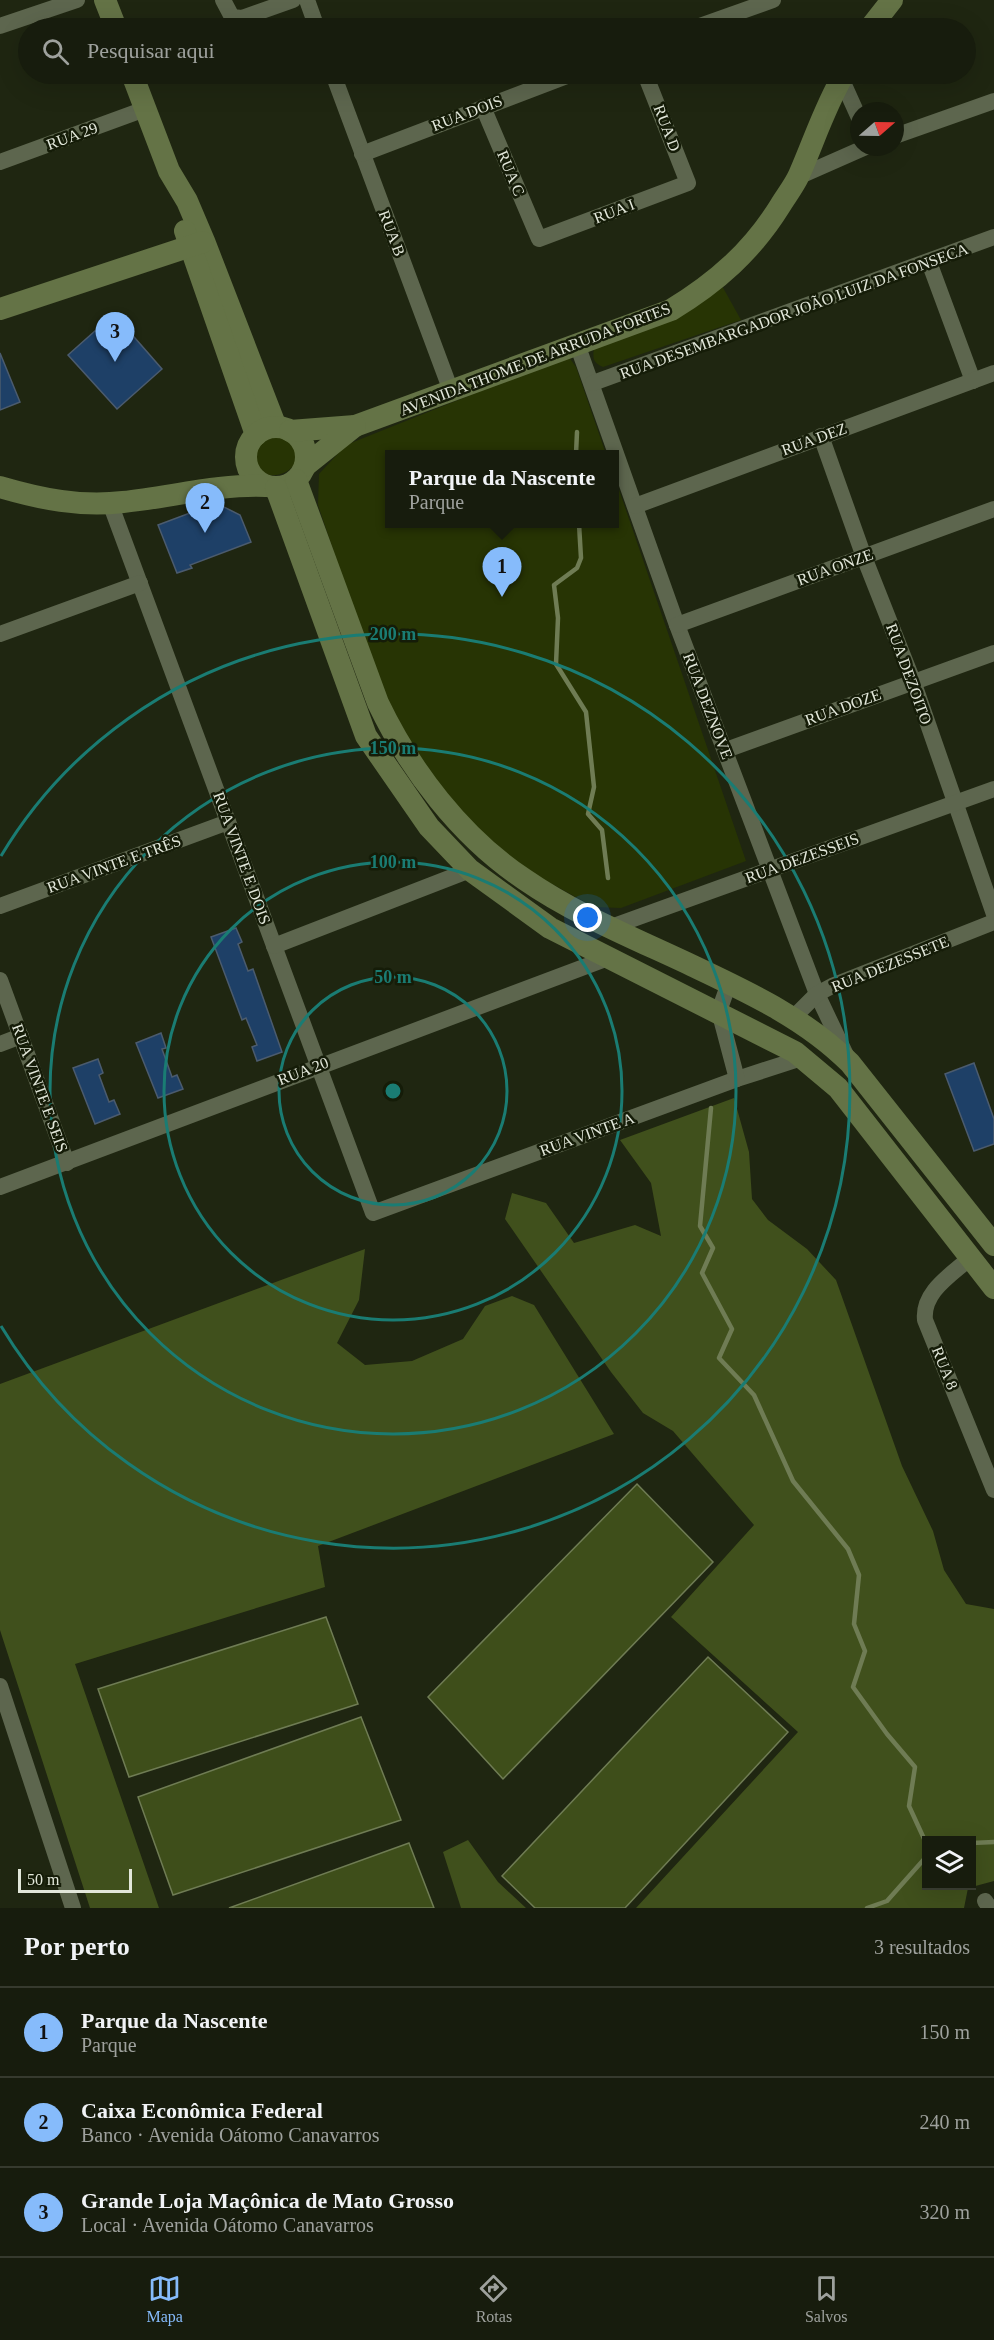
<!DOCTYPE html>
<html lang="pt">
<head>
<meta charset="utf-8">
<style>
  body { margin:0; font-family:Georgia,serif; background:#24291b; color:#f1f3f6 }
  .controls { position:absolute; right:18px; bottom:18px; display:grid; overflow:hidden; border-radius:0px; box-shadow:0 6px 24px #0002 }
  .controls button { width:54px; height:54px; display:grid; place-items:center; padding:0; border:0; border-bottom:2px solid #363a2e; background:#171c0d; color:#f1f3f6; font:30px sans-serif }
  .compass { position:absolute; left:850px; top:102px; width:54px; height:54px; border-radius:50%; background:#171c0d; box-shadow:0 6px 24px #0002; rotate:70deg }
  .scale { position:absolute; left:18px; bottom:15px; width:114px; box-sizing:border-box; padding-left:6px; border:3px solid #e2e7da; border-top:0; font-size:16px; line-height:21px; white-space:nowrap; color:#e2e7da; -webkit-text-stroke:4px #151c08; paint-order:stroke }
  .you { position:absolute; left:588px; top:918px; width:21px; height:21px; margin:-15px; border:4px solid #fff; border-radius:50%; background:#1a73e8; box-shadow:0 0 0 9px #1a73e833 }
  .badge { display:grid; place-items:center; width:39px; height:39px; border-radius:50%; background:#86bbfb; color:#111; font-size:20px; font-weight:700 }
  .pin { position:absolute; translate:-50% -50px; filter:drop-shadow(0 2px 3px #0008) }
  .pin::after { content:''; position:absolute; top:32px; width:21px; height:18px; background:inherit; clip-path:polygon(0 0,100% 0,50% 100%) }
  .popup { position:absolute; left:385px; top:450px; width:234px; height:78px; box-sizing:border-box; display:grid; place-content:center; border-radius:0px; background:#171c0d; filter:drop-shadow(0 2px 4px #0005); font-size:20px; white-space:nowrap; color:#9ea19d }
  .popup b { font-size:22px; color:#f1f3f6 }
  .popup::after { content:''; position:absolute; left:50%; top:100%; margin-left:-12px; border:12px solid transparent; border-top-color:#171c0d }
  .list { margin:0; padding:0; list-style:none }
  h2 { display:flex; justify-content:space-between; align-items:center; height:78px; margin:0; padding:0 24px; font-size:26px }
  h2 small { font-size:20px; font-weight:400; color:#9ea19d }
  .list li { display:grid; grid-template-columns:39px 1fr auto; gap:18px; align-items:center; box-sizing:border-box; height:90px; padding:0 24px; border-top:2px solid #363a2e }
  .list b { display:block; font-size:22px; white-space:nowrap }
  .list p { margin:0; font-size:20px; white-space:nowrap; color:#9ea19d }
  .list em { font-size:20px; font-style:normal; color:#9ea19d }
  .icon { flex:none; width:33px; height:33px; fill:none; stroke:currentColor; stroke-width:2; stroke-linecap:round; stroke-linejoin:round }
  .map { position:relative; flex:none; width:994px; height:1908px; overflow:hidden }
  .search { position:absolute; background:#171c0d; box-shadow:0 6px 24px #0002; left:18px; right:18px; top:18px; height:66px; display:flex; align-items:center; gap:15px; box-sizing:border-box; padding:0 21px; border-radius:33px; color:#9ea19d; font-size:22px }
  .sheet { height:348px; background:#171c0d }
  nav { display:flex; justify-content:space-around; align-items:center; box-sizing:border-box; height:84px; border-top:2px solid #363a2e; background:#171c0d; font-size:16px; color:#9ea19d }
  nav a { display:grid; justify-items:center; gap:3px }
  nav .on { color:#86bbfb }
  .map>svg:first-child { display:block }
  .green { fill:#273404 }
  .forest { fill:#40501c; fill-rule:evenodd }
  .water { fill:#3e4e1a; stroke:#6f7c54; stroke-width:1.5 }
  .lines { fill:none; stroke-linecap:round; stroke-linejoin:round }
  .stream { stroke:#6f7c54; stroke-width:4.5 }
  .building { fill:#1e4067; stroke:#4b5b6e; stroke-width:1.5 }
  .street { stroke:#5d664e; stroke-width:16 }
  .secondary { stroke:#647346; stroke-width:22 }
  .ring { fill:none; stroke:#1a7c73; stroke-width:3 }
  .labels { text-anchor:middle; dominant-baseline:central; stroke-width:5; stroke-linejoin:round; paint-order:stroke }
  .street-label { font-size:16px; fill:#e2e7da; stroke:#151c08 }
  .centre { fill:#1a7c73; stroke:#151c08; stroke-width:3 }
  .ring-label { font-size:18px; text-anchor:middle; font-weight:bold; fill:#1a7c73; stroke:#151c08; stroke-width:5; stroke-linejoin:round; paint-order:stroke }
</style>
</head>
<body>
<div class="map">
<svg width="994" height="1908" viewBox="0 0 994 1908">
  <rect width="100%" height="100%" fill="#1f2611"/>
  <!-- green -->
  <g class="green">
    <path d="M721,284L741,320L603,367C592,362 593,358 594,346Z"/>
    <path d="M568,356L576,367L606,454H390V524H614L615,478L746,861L621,908L594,907L512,862L462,817L415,757L380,689L318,505L319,474L346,445Z"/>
    <path d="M263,431L296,440C303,461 290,477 269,475C246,464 248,448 263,431Z"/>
  </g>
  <!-- forest -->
  <g class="forest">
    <path d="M734,1098L749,1152L752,1199L768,1220L807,1249L836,1280L902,1466L933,1531L944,1570L966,1604L994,1609V1881L968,1888L964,1908H636L798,1732L671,1617L754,1525L673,1431L643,1413L611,1372L505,1219L512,1193L546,1203L574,1243L635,1225L661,1236L651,1183L620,1140ZM926,1840H972V1886H926Z"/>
    <path d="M365,1249L359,1300L337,1343L365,1365L412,1361L463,1339L485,1306L512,1296L534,1305L614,1434L318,1546L325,1587L75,1664L159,1908H90L0,1630V1384Z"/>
    <path d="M468,1840L498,1882L526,1908H461L443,1852Z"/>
  </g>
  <!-- water -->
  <g class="water">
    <path d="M637,1484L713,1562L503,1779L428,1697Z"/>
    <path d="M326,1617L358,1704L129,1777L98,1689Z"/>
    <path d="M708,1657L788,1732L625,1908H535L502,1876Z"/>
    <path d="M361,1717L401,1820L173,1895L138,1797Z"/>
    <path d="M409,1843L434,1908H229Z"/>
  </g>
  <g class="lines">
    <!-- stream -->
    <g class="stream">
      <path d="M576,454L577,432"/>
      <path d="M579,524L581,558L577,568L554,585L558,618L556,664L586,712L594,787L588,814L602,830L608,878"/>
      <path d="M711,1108L700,1226L713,1248L702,1273L732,1329L719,1358L754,1395L793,1481L848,1549L859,1575L854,1624L865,1651L853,1687L887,1734L915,1767L909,1806L926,1843"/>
      <path d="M972,1843L994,1842"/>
      <path d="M867,1908L887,1901L926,1857"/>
    </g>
  </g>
  <!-- building -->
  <g class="building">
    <path d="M114,314L162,369L117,409L68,355Z"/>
    <path d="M0,353L20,402L0,410Z"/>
    <path d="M206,507L208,514L224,507L240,515L251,542L190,565L192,568L177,573L158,525Z"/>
    <path d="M236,928L242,942L238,944L248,971L253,969L282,1052L257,1061L252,1047L257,1045L246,1018L242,1020L211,937Z"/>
    <path d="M161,1033L166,1048L162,1049L172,1077L177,1075L183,1089L158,1098L136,1043Z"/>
    <path d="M98,1059L103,1073L99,1075L109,1102L114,1100L120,1114L95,1124L73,1068Z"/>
    <path d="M974,1063L994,1119V1144L974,1151L945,1074Z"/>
  </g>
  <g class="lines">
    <!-- street -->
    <g class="street">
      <path d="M223,0L232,17L242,18L293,0"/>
      <path d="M307,0L317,28"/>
      <path d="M0,26L77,0"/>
      <path d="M694,28L773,0"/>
      <path d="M333,74L451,391"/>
      <path d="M841,78L859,118"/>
      <path d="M483,107L539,239L688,183L645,74"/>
      <path d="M895,136L994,101"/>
      <path d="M362,154L572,74"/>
      <path d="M0,162L145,109"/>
      <path d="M798,177L866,147"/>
      <path d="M929,262L973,381"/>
      <path d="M577,344L677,625L817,994L846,1055"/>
      <path d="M593,383L994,237"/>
      <path d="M821,436L864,557L913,681L994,914"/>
      <path d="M110,503L373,1213L737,1079L802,1058"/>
      <path d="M635,506L994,373"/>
      <path d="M677,625L994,509"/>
      <path d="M0,634L140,583"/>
      <path d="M726,750L994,653"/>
      <path d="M0,906L228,822"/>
      <path d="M611,927L994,789"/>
      <path d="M274,946L470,870"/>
      <path d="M0,980L67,1163"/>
      <path d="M729,983L719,1011L737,1079"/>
      <path d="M794,1017L817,994L832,986L994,922"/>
      <path d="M0,1044L21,1036"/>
      <path d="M0,1187L608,958"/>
      <path d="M970,1258C951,1275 922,1292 925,1320L994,1490"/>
      <path d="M0,1686L73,1908"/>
      <path d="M985,1901L990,1908"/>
    </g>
    <!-- secondary -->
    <g class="secondary">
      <path d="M105,0L116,28"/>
      <path d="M870,28L892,0"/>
      <path d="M132,74L169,171L187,201L204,241L276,427"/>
      <path d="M185,231L256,435"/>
      <path d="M0,309L203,242"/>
      <circle cx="276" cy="457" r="30"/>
      <path d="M290,431L355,426L671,310C717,282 752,251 780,206C786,196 794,186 799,175C814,141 825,106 844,74"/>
      <path d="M305,466L355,426"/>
      <path d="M296,480L378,703C410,770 461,837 524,879C576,915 636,939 693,966C750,993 806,1019 850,1063L994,1245"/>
      <path d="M0,487C41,499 80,507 123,502C171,497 218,484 266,486"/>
      <path d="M276,488L366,736L429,827L470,870L550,928L795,1052L838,1088L994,1288"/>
    </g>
  </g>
  <!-- distance rings -->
  <g class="ring">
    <circle cx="393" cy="1091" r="114"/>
    <circle cx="393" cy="1091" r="229"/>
    <circle cx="393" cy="1091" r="343"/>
    <path d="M1 856A457 457 0 1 1 1 1326"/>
  </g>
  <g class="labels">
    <!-- street labels -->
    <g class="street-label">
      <text transform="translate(467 113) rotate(-21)">RUA DOIS</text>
      <text transform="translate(667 128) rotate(69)">RUA D</text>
      <text transform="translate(72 136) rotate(-20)">RUA 29</text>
      <text transform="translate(511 173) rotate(67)">RUA C</text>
      <text transform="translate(614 211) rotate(-21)">RUA I</text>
      <text transform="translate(392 233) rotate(69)">RUA B</text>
      <text transform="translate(794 311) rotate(-20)">RUA DESEMBARGADOR JOÃO LUIZ DA FONSECA</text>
      <text transform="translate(535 359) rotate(-21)">AVENIDA THOME DE ARRUDA FORTES</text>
      <text transform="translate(814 439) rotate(-20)">RUA DEZ</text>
      <text transform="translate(835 567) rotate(-20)">RUA ONZE</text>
      <text transform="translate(909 674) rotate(70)">RUA DEZOITO</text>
      <text transform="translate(708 706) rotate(69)">RUA DEZNOVE</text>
      <text transform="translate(843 707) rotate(-20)">RUA DOZE</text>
      <text transform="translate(242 858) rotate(70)">RUA VINTE E DOIS</text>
      <text transform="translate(802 858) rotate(-20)">RUA DEZESSEIS</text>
      <text transform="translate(114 864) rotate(-20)">RUA VINTE E TRÊS</text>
      <text transform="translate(890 964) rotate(-22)">RUA DEZESSETE</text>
      <text transform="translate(303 1071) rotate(-21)">RUA 20</text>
      <text transform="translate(40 1088) rotate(70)">RUA VINTE E SEIS</text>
      <text transform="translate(587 1134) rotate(-20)">RUA VINTE A</text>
      <text transform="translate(945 1368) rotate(68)">RUA 8</text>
    </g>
  </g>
  <circle cx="393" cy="1091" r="9" class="centre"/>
  <g class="ring-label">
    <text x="393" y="640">200 m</text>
    <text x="393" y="754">150 m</text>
    <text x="393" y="868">100 m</text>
    <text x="393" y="983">50 m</text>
  </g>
</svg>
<div class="controls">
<button><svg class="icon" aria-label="layers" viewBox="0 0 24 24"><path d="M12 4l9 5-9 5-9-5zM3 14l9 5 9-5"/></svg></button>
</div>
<svg class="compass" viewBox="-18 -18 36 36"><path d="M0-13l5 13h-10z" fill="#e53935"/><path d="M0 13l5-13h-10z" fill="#9ea19d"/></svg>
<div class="scale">50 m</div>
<div class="you"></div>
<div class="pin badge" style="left:502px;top:597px">1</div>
<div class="popup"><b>Parque da Nascente</b>Parque</div>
<div class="pin badge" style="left:205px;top:533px">2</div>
<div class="pin badge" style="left:115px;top:362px">3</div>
<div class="search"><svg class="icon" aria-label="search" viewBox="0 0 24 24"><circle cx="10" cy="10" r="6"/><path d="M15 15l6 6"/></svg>Pesquisar aqui</div>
</div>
<section class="sheet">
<h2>Por perto<small>3 resultados</small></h2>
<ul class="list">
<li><span class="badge">1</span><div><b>Parque da Nascente</b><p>Parque</p></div><em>150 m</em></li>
<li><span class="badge">2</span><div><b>Caixa Econômica Federal</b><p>Banco · Avenida Oátomo Canavarros</p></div><em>240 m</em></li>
<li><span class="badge">3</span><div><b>Grande Loja Maçônica de Mato Grosso</b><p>Local · Avenida Oátomo Canavarros</p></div><em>320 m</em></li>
</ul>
</section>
<nav>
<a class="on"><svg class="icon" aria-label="map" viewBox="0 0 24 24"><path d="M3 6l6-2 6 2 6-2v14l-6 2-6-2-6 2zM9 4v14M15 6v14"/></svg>Mapa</a>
<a><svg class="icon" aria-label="directions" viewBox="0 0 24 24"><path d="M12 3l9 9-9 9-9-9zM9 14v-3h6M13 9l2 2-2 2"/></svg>Rotas</a>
<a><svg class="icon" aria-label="saved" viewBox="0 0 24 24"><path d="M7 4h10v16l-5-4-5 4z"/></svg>Salvos</a>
</nav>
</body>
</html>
